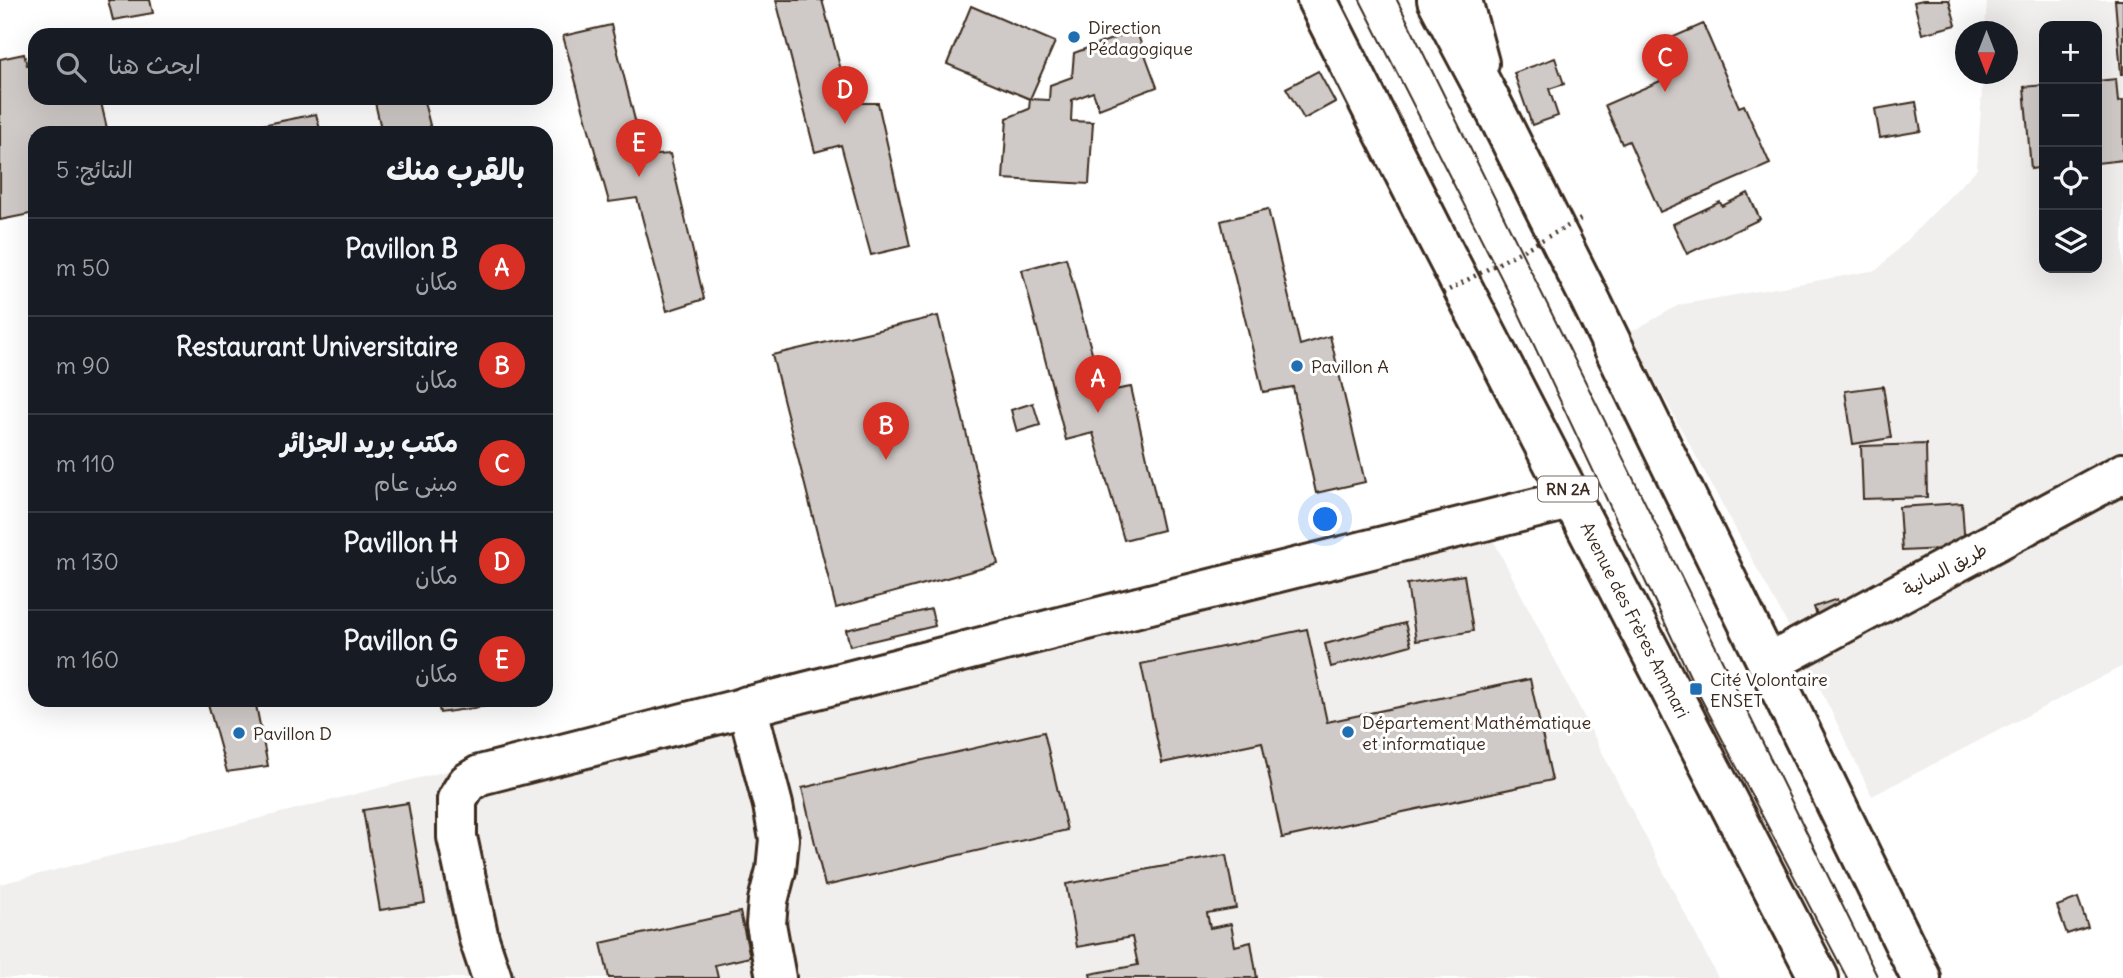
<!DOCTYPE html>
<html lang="ar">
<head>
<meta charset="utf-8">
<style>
  body { margin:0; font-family:Delius,"Playpen Sans Arabic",sans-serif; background:#20242c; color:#f1f3f6; direction:rtl }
  .controls { position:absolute; right:21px; top:21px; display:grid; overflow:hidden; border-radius:14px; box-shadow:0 7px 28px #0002 }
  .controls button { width:63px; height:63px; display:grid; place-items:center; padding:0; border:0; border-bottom:2px solid #363941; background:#171b24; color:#f1f3f6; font:35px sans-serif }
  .compass { position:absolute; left:1955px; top:21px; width:63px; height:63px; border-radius:50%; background:#171b24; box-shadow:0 7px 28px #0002; rotate:180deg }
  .you { position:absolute; left:1326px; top:520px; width:24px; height:24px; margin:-18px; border:5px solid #fff; border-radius:50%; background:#1a73e8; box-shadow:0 0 0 10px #1a73e833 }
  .badge { display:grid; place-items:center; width:46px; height:46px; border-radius:50%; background:#d93025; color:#fff; font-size:23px; font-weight:700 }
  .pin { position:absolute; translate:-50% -58px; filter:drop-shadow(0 2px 4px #0008) }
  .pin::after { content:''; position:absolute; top:37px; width:24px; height:21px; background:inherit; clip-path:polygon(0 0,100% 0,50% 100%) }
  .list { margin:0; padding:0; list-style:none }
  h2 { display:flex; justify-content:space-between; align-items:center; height:91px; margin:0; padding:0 28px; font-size:30px }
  h2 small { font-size:23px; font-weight:400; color:#9ea1a6 }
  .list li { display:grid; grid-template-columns:46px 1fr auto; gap:21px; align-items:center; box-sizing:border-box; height:98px; padding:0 28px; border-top:2px solid #363941 }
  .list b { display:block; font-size:26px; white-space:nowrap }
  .list p { margin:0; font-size:23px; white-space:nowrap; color:#9ea1a6 }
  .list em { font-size:23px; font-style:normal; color:#9ea1a6 }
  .icon { flex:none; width:38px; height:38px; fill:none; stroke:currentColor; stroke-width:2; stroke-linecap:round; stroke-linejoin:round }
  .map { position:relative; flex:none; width:2123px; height:978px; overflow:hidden; direction:ltr }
  .search { position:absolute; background:#171b24; box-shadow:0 7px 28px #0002; left:28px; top:28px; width:525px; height:77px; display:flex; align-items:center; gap:18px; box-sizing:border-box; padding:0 24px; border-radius:21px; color:#9ea1a6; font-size:26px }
  .panel { position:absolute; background:#171b24; box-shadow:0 7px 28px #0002; left:28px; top:126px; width:525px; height:581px; border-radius:21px; direction:rtl }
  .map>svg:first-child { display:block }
  .built { fill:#f1efee; fill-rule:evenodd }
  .building { fill:#cfcac7; stroke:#3b2a1e; stroke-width:2 }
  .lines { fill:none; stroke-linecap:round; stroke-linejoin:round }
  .minor-casing { stroke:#3b2a1e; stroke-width:44 }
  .major-casing { stroke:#3b2a1e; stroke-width:44 }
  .minor { stroke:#fff; stroke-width:38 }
  .major { stroke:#fff; stroke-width:38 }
  .tram { stroke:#3b2a1e; stroke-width:2 }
  .path-bridge { stroke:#3b2a1e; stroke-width:4.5; stroke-dasharray:2 5; stroke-linecap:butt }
  .poi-dot { fill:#1f6fb2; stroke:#fff; stroke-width:2.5 }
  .labels { text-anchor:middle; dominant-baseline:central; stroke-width:6; stroke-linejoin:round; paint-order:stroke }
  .shield { fill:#fff; stroke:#766a62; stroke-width:2 }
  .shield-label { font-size:16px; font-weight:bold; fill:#3b2a1e }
  .poi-label { font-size:18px; fill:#3b2a1e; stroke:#fff; text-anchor:start }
  .street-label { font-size:18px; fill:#3b2a1e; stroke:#fff }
</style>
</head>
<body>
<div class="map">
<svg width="2123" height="978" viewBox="0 0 2123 978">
  <rect width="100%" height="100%" fill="#fff"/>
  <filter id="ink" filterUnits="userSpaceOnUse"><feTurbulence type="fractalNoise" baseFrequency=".0143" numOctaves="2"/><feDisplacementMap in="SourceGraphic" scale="14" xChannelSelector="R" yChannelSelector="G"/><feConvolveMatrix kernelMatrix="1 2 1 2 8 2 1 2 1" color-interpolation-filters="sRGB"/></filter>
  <g filter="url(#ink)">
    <!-- built -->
    <g class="built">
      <path d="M1987,0H2123V666L1872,796L1803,653L1629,333L1679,305L1877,270L1977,169L1983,74H2008V32L1985,31ZM2044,26H2097V268H2044Z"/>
      <path d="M1478,510L1718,978H0V884Z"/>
    </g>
    <!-- building -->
    <g class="building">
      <path d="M108,0H150L153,13L113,20Z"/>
      <path d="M776,0H822L850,103H878L910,246L871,255L841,145L815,152Z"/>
      <path d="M1923,0H1949L1956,25L1922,34L1914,2Z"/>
      <path d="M2115,0H2123V74H2121Z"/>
      <path d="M971,6L1055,42L1030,99L947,64Z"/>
      <path d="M1703,24L1739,107L1744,105L1770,164L1660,212L1629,141L1622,144L1605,105L1665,79L1651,47Z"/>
      <path d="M611,25L644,156L670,154L704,299L667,311L637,198L609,202L563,36Z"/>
      <path d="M1136,30L1157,87L1099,109L1093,92L1072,100L1071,121L1093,122L1089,184L1003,179L1007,118L1029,109L1030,99L1049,100L1050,85L1072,77L1074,53Z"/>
      <path d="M24,54L27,65L35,63V98H100L108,133H35V213L0,220V59Z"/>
      <path d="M1555,58L1564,84L1549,89L1558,116L1532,125L1514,73Z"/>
      <path d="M1318,71L1335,102L1304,119L1286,88Z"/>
      <path d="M2116,79L2118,102L2123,101V160L2097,163V81Z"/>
      <path d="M2044,85V167L2031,169L2024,87Z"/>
      <path d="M374,98H423L432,133H382Z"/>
      <path d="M1916,102L1921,131L1880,138L1875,109Z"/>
      <path d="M316,114L321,133H243L242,129Z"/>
      <path d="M1748,193L1760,219L1687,254L1673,224L1720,202L1722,206Z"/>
      <path d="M1268,209L1300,345L1330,336L1365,482L1316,493L1293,387L1263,392L1221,221Z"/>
      <path d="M1066,258L1103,392L1131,387L1163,530L1124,540L1093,433L1066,440L1022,270Z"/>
      <path d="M938,316L998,564L836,608L772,355Z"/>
      <path d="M1883,386L1891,438L1853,444L1845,391Z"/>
      <path d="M1033,403L1040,425L1017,432L1011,410Z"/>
      <path d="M1926,444L1927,497L1863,499L1861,446Z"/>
      <path d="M1962,503L1965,548L1902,551L1899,507Z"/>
      <path d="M1464,575L1473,631L1416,641L1407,584Z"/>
      <path d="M1837,599L1849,633L1826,641L1814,607Z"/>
      <path d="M931,609L935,626L850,646L846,630Z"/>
      <path d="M1405,623L1411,645L1331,667L1325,644Z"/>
      <path d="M1307,629L1327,722L1530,679L1552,780L1282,838L1262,742L1162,763L1141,664Z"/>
      <path d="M207,700H255L268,766L227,772Z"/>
      <path d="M437,700H492L494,705L440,713Z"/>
      <path d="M1044,732L1067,830L825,886L802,788Z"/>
      <path d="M408,803L425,903L380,910L363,810Z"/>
      <path d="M1226,855L1236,908L1207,913L1210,928L1231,924L1235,946L1251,942L1257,978H1091L1090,974L1138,965L1132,937L1077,947L1066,884Z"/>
      <path d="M2078,898L2088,927L2067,934L2057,906Z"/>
      <path d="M740,912L750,957L715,965L718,978H609L601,943Z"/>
    </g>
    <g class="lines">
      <defs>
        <g id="minor">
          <path d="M1462,0L1479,63"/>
          <path d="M1768,664L2123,473"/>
          <path d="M747,706L773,805L779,839L776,870L768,901L766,924L776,978"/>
          <path d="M492,978L479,939L457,837V799L467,783L480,775L1150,604L1573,499"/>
        </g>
        <g id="major">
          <path d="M1317,0L1434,232L1819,978"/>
          <path d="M1437,0L1488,96L1587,293L1921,978"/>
        </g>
      </defs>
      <!-- minor casing -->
      <use href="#minor" class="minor-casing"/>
      <!-- major casing -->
      <use href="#major" class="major-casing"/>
      <!-- minor -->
      <use href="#minor" class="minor"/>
      <!-- major -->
      <use href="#major" class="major"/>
      <!-- tram -->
      <g class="tram">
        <path d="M1360,0L1516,307L1696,689L1847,978"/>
        <path d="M1397,0C1557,326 1720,651 1878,978"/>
      </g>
      <!-- path-bridge -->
      <path class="path-bridge" d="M1443,293L1581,219"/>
    </g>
  </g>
  <!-- markers -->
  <g class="poi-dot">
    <circle cx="1074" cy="37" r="7"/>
    <circle cx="1297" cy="366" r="7"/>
    <rect x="1689" y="682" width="14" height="14" rx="3.5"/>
    <circle cx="1348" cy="732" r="7"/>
    <circle cx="239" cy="733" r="7"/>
  </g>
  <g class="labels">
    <!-- shield labels -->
    <rect class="shield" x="1538" y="476.5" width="60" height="25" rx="5"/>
    <g class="shield-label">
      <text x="1568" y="489">RN 2A</text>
    </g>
    <!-- poi labels -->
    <g class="poi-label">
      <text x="1088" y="27">Direction<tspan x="1088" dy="21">Pédagogique</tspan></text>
      <text x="1311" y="366">Pavillon A</text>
      <text x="1710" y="679">Cité Volontaire<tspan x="1710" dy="21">ENSET</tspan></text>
      <text x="1362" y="722">Département Mathématique<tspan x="1362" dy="21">et informatique</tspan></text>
      <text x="253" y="733">Pavillon D</text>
    </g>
    <!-- street labels -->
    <g class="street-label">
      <text transform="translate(1945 569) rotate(-28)">طريق السانية</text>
      <text transform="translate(1635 620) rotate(63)">Avenue des Frères Ammari</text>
    </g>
  </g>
</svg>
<div class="controls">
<button>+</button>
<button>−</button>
<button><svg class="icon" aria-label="locate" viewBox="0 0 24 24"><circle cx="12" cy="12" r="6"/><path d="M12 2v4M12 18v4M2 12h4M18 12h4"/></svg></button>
<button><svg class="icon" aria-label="layers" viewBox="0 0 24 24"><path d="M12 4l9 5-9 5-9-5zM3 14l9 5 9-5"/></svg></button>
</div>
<svg class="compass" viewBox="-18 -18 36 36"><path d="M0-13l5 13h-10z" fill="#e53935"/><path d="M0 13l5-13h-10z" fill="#9ea1a6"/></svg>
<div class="you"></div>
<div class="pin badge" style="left:1098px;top:413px">A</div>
<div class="pin badge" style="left:886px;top:460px">B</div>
<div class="pin badge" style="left:1665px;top:92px">C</div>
<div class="pin badge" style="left:845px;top:124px">D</div>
<div class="pin badge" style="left:639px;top:177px">E</div>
<div class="search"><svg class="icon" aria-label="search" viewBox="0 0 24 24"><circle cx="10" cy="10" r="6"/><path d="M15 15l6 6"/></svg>ابحث هنا</div>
<section class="panel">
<h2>بالقرب منك<small>النتائج: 5</small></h2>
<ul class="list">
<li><span class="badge">A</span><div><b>Pavillon B</b><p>مكان</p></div><em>50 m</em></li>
<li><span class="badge">B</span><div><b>Restaurant Universitaire</b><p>مكان</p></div><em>90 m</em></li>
<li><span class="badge">C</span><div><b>مكتب بريد الجزائر</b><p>مبنى عام</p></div><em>110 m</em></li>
<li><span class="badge">D</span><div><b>Pavillon H</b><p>مكان</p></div><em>130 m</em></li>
<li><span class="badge">E</span><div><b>Pavillon G</b><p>مكان</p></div><em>160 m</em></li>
</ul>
</section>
</div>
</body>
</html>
